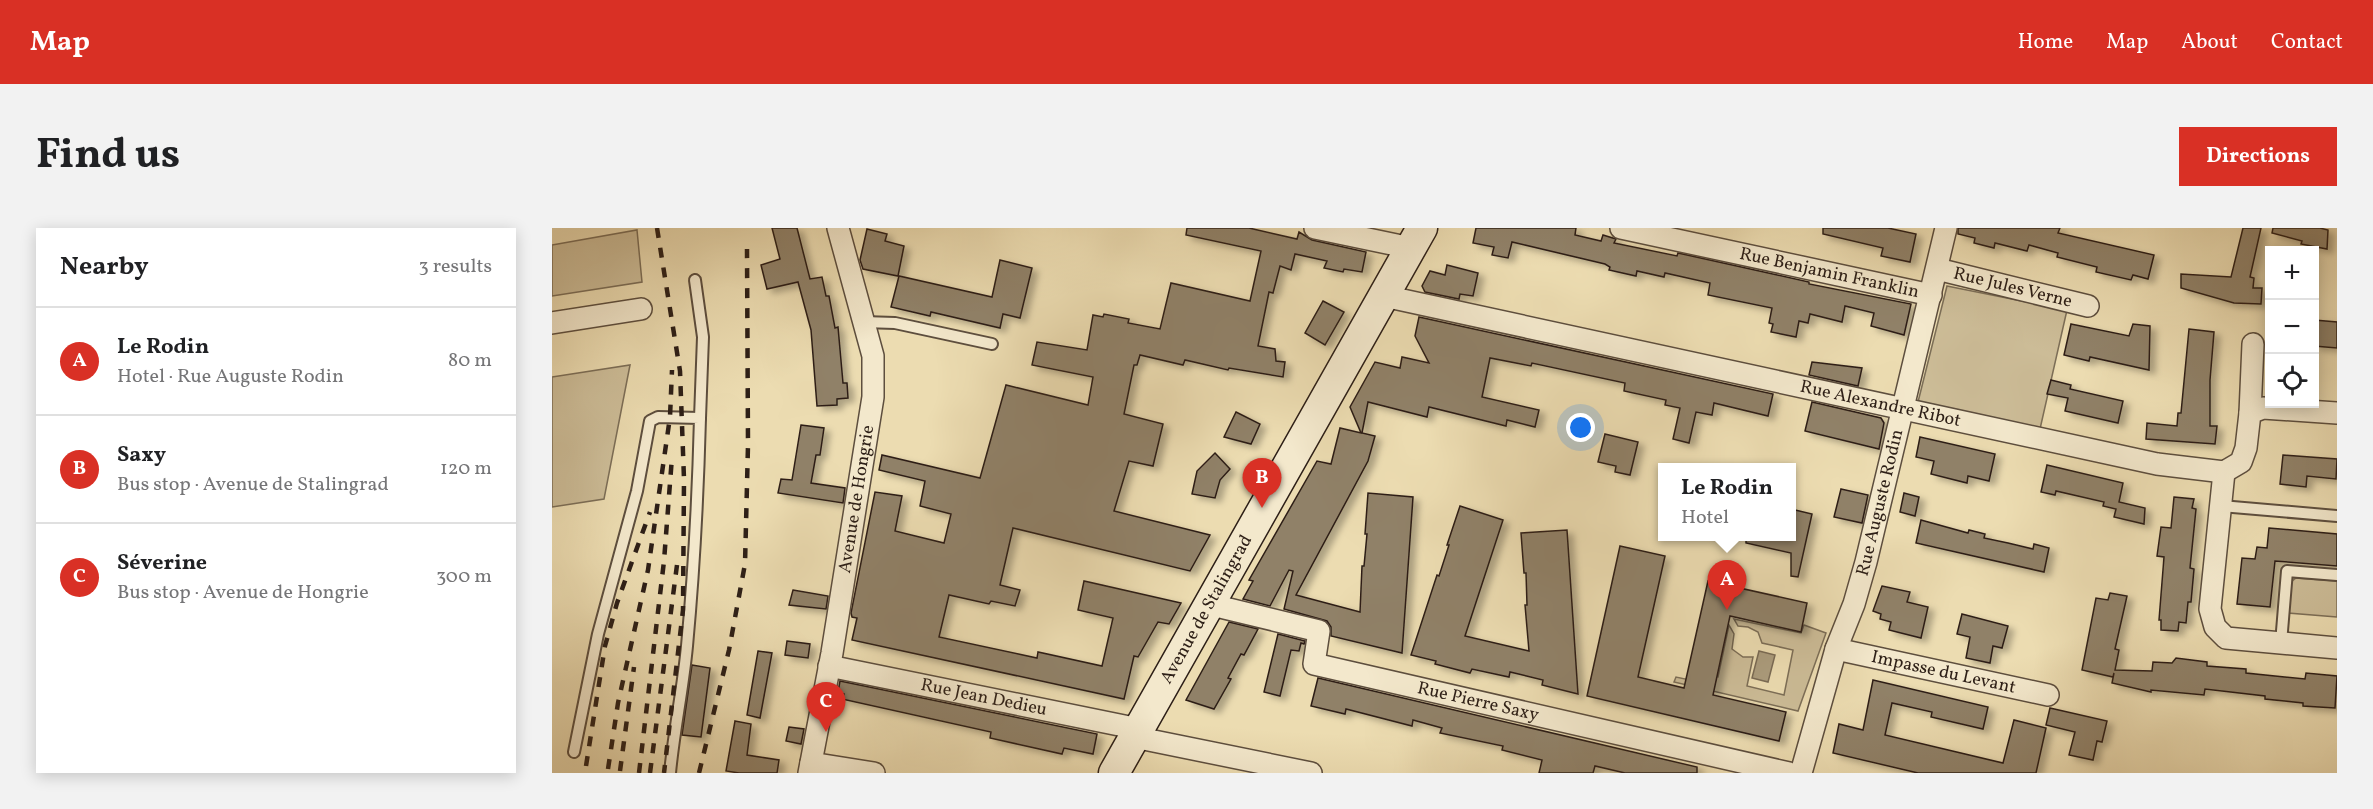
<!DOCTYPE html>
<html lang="en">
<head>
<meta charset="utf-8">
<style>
  body { margin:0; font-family:Vollkorn,serif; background:#f2f2f2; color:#202124 }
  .controls { position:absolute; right:18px; top:18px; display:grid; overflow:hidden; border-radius:0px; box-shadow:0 3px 15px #0003 }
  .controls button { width:54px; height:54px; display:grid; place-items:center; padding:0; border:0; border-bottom:2px solid #e0e0e0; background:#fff; color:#202124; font:30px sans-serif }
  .you { position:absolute; left:1029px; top:200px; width:21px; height:21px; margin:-15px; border:4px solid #fff; border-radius:50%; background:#1a73e8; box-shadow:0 0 0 9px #1a73e833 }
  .badge { display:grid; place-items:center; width:39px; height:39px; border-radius:50%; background:#d93025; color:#fff; font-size:20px; font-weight:700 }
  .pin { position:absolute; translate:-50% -50px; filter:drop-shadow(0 2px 3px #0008) }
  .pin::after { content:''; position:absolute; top:32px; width:21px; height:18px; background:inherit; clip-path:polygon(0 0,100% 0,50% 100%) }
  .popup { position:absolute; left:1106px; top:235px; width:138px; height:78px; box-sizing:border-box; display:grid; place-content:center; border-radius:0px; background:#fff; filter:drop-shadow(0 2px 4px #0005); font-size:20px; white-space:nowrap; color:#757577 }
  .popup b { font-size:22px; color:#202124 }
  .popup::after { content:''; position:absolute; left:50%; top:100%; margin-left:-12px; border:12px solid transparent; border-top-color:#fff }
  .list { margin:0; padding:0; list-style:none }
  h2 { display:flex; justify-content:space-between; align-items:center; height:78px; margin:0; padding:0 24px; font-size:26px }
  h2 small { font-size:20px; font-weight:400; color:#757577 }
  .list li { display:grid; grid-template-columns:39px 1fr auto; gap:18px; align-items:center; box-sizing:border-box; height:108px; padding:0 24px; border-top:2px solid #e0e0e0 }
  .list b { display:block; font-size:22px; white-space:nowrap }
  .list p { margin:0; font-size:20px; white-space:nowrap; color:#757577 }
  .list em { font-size:20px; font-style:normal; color:#757577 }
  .icon { flex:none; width:33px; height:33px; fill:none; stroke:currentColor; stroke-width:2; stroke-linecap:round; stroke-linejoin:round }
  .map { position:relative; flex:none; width:1785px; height:545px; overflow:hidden; border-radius:0px }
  header { display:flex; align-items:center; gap:36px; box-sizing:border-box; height:84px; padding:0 30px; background:#d93025; color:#fff }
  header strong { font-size:28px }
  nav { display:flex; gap:33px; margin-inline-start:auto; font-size:21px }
  .intro { display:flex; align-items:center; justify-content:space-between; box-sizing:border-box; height:144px; padding:0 36px }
  h1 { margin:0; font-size:42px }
  .button { padding:15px 27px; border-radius:0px; background:#d93025; color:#fff; font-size:21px; font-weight:700 }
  main { display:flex; gap:36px; padding:0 36px }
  aside { flex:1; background:#fff; border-radius:0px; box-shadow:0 3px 15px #0003 }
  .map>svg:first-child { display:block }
  .green { fill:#ccbc97; stroke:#7c6e57; stroke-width:1.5 }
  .water { fill:#ab9c7d; stroke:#796a54; stroke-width:1.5 }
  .building { fill:#908167; stroke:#2d1f17; stroke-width:1.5; filter:url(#shadow) }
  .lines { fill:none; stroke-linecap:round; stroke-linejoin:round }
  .lane-casing { stroke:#5d4e3e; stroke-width:14 }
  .street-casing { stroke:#5d4e3e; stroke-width:24 }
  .secondary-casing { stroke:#2d1f17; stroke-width:33 }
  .lane { stroke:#f3e8cc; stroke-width:10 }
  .street { stroke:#f3e8cc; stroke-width:21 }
  .secondary { stroke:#f3e8cc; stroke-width:30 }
  .rail { stroke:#2d1f17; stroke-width:4.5; stroke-dasharray:10 10; stroke-linecap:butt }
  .labels { text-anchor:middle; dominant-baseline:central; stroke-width:4.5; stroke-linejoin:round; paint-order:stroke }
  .street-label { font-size:18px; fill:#2d1f17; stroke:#f3e8cc }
</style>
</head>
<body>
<header>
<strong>Map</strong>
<nav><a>Home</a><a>Map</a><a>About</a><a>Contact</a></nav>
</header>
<div class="intro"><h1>Find us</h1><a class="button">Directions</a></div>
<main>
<aside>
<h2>Nearby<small>3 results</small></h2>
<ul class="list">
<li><span class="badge">A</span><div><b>Le Rodin</b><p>Hotel · Rue Auguste Rodin</p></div><em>80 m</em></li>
<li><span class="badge">B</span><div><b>Saxy</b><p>Bus stop · Avenue de Stalingrad</p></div><em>120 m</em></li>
<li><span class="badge">C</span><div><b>Séverine</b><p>Bus stop · Avenue de Hongrie</p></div><em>300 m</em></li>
</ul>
</aside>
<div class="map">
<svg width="1785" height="545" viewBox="0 0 1785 545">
  <defs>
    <filter id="shadow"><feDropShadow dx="6" dy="4" stdDeviation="3" flood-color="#0004"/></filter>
  </defs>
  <rect width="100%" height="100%" fill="#ecdcb1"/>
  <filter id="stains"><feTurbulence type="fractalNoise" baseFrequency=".00333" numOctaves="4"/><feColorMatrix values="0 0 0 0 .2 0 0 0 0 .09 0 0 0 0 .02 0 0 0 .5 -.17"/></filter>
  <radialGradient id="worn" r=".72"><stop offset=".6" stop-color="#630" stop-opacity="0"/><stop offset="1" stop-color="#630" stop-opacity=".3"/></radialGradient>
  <!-- green -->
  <g class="green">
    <path d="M85,2L90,54L0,68V17Z"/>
    <path d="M1395,58L1515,82L1488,201L1366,174Z"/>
    <path d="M78,137L52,271L0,279V149Z"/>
    <path d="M1744,350L1785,353V389L1736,385L1739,354Z"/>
    <path d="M1182,391L1249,405L1252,397L1274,405L1246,483L1122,454L1124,449L1147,454L1150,446L1166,449L1177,397L1182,406L1180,421L1191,429H1201L1195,458L1232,467L1241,422L1210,415L1206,404L1196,399L1186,398Z"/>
  </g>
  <!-- water -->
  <path class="water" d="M1207,423L1223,427L1216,454L1200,450Z"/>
  <!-- building -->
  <g class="building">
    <path d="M220,0H245L258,51L270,49L274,68H277L283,100L286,99L291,155H295L296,170L285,171V177L265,178L259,102L246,54L215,61L209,37L228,31Z"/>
    <path d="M635,0H697L745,11L747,4L760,12L814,24L810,44L792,41L791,44L772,40L775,33L743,26L739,42L728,38L721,65L717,64L706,118L723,121L724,133L733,134L731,149L677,140L676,142L633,132L631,137L588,127L585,137H582L572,186L611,196L601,238L577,233L562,283L658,307L638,343L461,300L448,357L468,362L463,378L439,373L437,376L397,367L387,409L485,430L486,424L550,438L561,390L526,382L532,353L629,375L617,396L606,394L586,429L582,428L572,471L300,412L305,390L300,389L299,385L323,264L350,268L343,303L392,315L399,286L368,278L373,253L327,242L330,227L428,250L454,157L536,177L541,149L480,137L485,114L535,122L541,87L551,89L552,86L577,91L576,95L608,101L619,55L698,73L709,23L634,7Z"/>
    <path d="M924,0H1024L1023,7L1049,13L1051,7L1064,11L1062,15L1125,28L1126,25L1257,54V56L1359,76L1352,107L1319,98L1322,85L1293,78L1290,94L1258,86L1256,95L1247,93L1244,109L1219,104L1221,96L1217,95L1220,80L1156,67L1158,55L1113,45L1112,49L1085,43L1084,48L1057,42L1058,39L1053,36L960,14L956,30L940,27L942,19L921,15Z"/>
    <path d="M1271,0H1336L1364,6L1358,34L1329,28L1331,20L1271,6Z"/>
    <path d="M1406,0H1508L1506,5L1602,27L1596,51L1581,47L1579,52L1544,44L1545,39L1505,29L1506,25L1477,17L1475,23L1443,15L1442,20L1422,15L1423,10L1406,6Z"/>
    <path d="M1691,0H1709L1698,49L1702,50L1701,60H1710L1709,76L1682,75L1629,60V46L1679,49Z"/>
    <path d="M1721,0H1768L1776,2L1775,21L1749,16L1750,13L1720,5Z"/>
    <path d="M315,1L335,6L333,13L352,18L346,48L311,41L308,32Z"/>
    <path d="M448,32L480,40L468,90L451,86L448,100L379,84L378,88L339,79L347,48L440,69Z"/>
    <path d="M895,37L926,45L921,68L908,66L907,71L873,64L870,58L878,43L893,47Z"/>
    <path d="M771,73L792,84L773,117L753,105Z"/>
    <path d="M867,89L1221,166L1216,188L1162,175L1160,187L1144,184L1137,215L1121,211L1128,180L1113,177L1114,172L1072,163L1073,155L980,135L979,138L938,130L930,169L987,182L983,199L955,192L954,198L877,179L875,189L816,174L810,205L823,208L816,233L744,367L808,384L810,338H812L815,306H813L816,265L861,269L850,425L779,408V399L775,393L732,381L741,343L737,342L718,378L691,371L701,353L697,352L765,233L779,236L788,200L809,205L798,179L823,134L848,140L850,129L877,135L863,108Z"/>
    <path d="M1762,92L1785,94V120L1762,118Z"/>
    <path d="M1519,96L1577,108L1581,96L1598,98L1597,142L1538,129L1537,133L1512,127Z"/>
    <path d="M1637,101L1662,104L1658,152V198H1665L1663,216L1594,211L1595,195L1625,198L1626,185H1629Z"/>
    <path d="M1260,134L1310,140L1306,158L1257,147Z"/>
    <path d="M1499,152L1519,157L1518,161L1571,173L1566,195L1513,183L1516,170L1495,166Z"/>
    <path d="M1260,174L1329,190L1332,195L1327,221L1253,203Z"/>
    <path d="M684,184L708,196L699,216L672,209Z"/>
    <path d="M249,197L272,200L268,227H264L259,255L293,260L291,275L226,265L229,251L240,252Z"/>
    <path d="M1053,206L1086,214L1078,247L1063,244L1064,238L1046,234Z"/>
    <path d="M1368,209L1443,226L1437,253L1416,248L1415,255L1379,246L1382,233L1364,229Z"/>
    <path d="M663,225L678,241L668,252L663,270L640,266L645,243Z"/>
    <path d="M1731,227L1785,231L1784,251L1755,248L1754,259L1728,256Z"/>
    <path d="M1495,237L1571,255L1567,274L1593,280L1592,296L1562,289L1564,281L1551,278L1552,274L1504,263L1503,267L1489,264Z"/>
    <path d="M1289,261L1316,267L1310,295L1282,289Z"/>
    <path d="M1352,265L1367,269L1363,288L1348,284Z"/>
    <path d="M1622,269L1642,271L1640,280L1644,281L1638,340L1642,341L1639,374H1636L1634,395L1627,394L1626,403L1609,402V392H1607L1612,329L1605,328L1609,299L1619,300Z"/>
    <path d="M908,278L951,292L913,408L977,423L973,377H975L974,345H972L969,305L1015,302L1026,466L990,457L991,452L958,444L957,449L920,441L918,445L883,436L884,433L859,427L885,347L887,348L897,317H895Z"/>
    <path d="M1239,281L1260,286L1246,349L1239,348V325L1194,315V309H1239Z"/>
    <path d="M1369,292L1416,305L1417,302L1433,306L1432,310L1456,315L1481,321L1482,316L1497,320L1492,344L1364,315Z"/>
    <path d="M1717,300L1785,306V338L1723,333L1718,379L1685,376L1690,330L1703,331L1705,319L1715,320Z"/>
    <path d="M1068,318L1113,328L1086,449L1132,460L1156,353L1255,375L1249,404L1178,388L1161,467L1234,484L1227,513L1035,468Z"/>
    <path d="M1330,358L1358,364L1355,374L1376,379L1369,410L1337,402L1339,394L1328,391L1329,386L1321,383Z"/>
    <path d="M241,362L276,368L274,381L237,377Z"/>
    <path d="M1558,365L1575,368L1563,421L1567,422L1563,442L1600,443L1601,434L1620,435L1624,430L1655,434V438L1694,441V445L1753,451L1754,445L1785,448L1783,480L1751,478V475L1713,471V468L1653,461L1652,467L1599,462V464L1560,455L1562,445L1561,449L1530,442L1544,370L1556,372Z"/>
    <path d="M1410,386L1456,398L1450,420L1441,418L1438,435L1414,430L1418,409L1405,406Z"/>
    <path d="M677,394L706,401L692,427L689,426L676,450L679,451L662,481L634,472Z"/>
    <path d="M726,406L753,413L752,416L749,415L747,423L739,422L728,468L712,464Z"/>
    <path d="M235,413L258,416L256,430L233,427Z"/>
    <path d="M206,423L220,425L208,490L195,487Z"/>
    <path d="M140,437L158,440L149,509L130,507Z"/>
    <path d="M766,450L1145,539V545H1073L1043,538L1041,545H987L990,532L950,522L951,518L888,505L890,500L861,492L860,498L794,481L793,486L759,478Z"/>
    <path d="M1321,452L1436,479L1431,501L1379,489L1380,484L1340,475L1333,507L1451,535L1462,492L1494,500L1484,545H1366L1281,525L1287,496L1311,502Z"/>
    <path d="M288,453L545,506L541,526L512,520L510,526L438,510L439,504L290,471L292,466L286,464Z"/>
    <path d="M1498,480L1555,493L1550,514L1545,513L1541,532L1517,527L1523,504L1494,497Z"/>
    <path d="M183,493L199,496L195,527L227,532L225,545H187L174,543Z"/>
    <path d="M237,499L252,501L249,516L234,513Z"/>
  </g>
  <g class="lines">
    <defs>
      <g id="lane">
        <path d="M143,52L151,109L148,190"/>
        <path d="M311,94L343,95L440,116"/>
        <path d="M1669,278L1785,288"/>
        <path d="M1729,415L1735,343L1785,347"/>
        <path d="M22,524L46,406L85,263L98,193L106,189L148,190C146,266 142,343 135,418C131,461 122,502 118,545"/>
      </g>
      <g id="street">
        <path d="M763,0L859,20"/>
        <path id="s1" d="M1069,0L1379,67"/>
        <path id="s2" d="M1385,41L1536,78"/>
        <path id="s3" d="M832,68L1605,236L1672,244L1689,234L1694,220L1698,185L1711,180L1785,185"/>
        <path d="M0,95L89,81"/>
        <path d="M1698,185L1701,116"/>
        <path d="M1672,244L1658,381L1663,399L1674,410L1785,420"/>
        <path id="s4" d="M656,376L767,403L762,436L1237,545"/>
        <path id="s5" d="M1284,421L1496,467"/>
        <path id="s6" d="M277,438L587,501"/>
        <path d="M582,509L759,545"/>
        <path d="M259,535L322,545"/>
        <path id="s7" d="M257,545L280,425L321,169V128L286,0"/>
        <path id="s8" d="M1249,545L1284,421L1302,376L1314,334L1394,0"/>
      </g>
      <g id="secondary">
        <path id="s9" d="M562,545L870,0"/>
      </g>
    </defs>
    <!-- lane casing -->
    <use href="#lane" class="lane-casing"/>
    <!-- street casing -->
    <use href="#street" class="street-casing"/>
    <!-- secondary casing -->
    <use href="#secondary" class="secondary-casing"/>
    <!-- lane -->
    <use href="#lane" class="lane"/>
    <!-- street -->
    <use href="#street" class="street"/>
    <!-- secondary -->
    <use href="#secondary" class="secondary"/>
    <!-- rail -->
    <g class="rail">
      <path d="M105,0L128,143L132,251L131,382L112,545"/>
      <path d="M34,538L53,418L65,375L98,284"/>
      <path d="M56,541L66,475L96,342L118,189L120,142"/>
      <path d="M68,543L82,439"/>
      <path d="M87,545L112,333L120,229"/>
      <path d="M98,545L125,337"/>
      <path d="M147,545L177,422L193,336L196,217L195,21"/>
    </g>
  </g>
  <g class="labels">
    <!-- street labels -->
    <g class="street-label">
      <text stroke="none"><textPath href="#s1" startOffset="213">Rue Benjamin Franklin</textPath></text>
      <text stroke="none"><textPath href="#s2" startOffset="78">Rue Jules Verne</textPath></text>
      <text stroke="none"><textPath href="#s3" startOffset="508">Rue Alexandre Ribot</textPath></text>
      <text stroke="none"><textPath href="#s7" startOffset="278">Avenue de Hongrie</textPath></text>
      <text stroke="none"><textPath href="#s8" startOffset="282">Rue Auguste Rodin</textPath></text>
      <text stroke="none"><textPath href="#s9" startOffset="188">Avenue de Stalingrad</textPath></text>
      <text stroke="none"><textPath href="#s5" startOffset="110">Impasse du Levant</textPath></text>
      <text stroke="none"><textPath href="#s6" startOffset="158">Rue Jean Dedieu</textPath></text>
      <text stroke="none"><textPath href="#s4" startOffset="316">Rue Pierre Saxy</textPath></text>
    </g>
  </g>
  <rect width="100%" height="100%" filter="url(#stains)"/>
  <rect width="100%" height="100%" fill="url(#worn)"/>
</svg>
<div class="controls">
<button>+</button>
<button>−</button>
<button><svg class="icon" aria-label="locate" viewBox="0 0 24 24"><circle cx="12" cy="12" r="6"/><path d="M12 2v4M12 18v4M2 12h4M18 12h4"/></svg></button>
</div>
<div class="you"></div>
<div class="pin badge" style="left:1175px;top:382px">A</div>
<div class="popup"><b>Le Rodin</b>Hotel</div>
<div class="pin badge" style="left:710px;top:280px">B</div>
<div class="pin badge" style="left:274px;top:504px">C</div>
</div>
</main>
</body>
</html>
